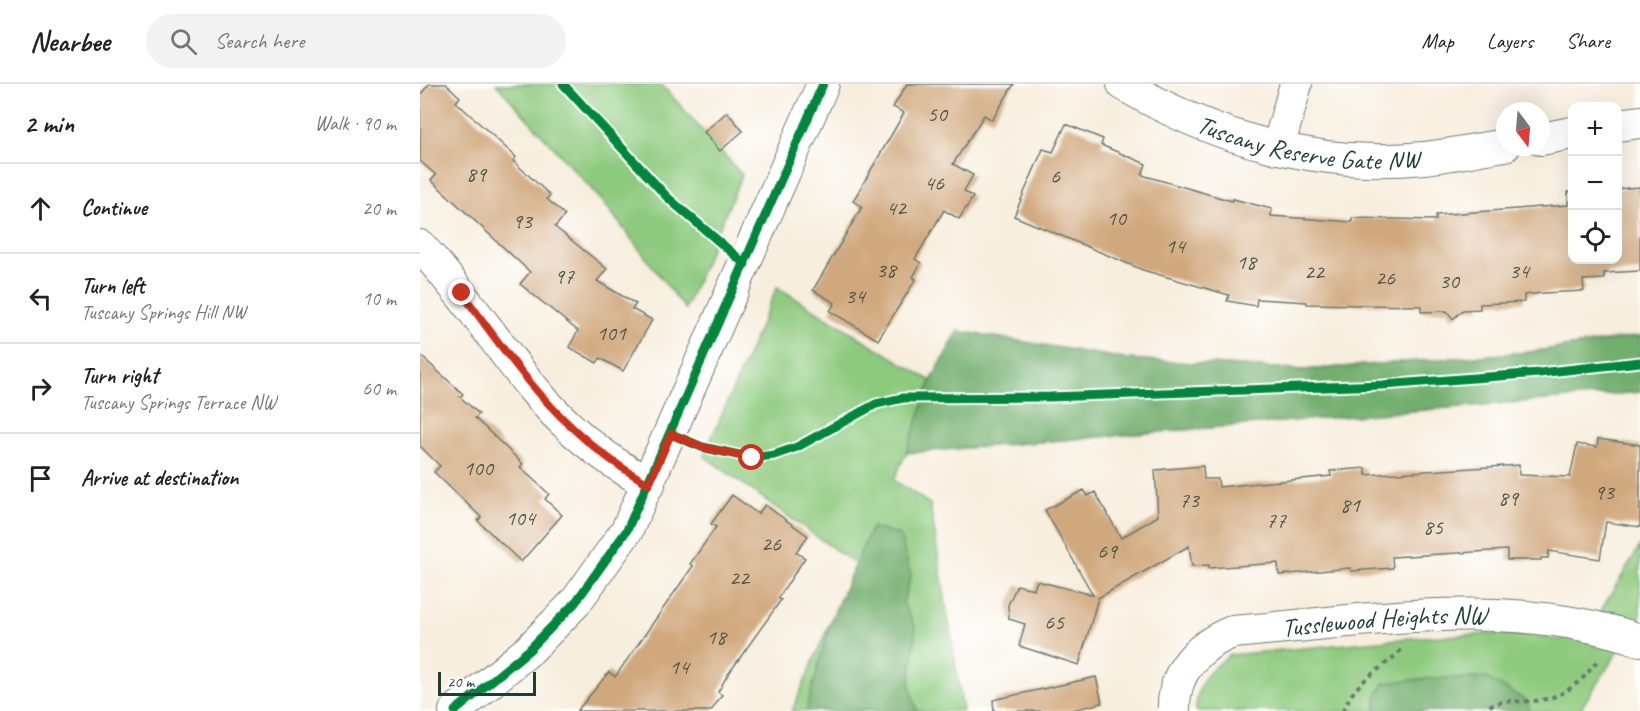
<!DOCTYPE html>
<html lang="en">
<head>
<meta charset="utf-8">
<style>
  body { margin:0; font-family:Caveat,sans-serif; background:#f2f2f2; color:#222 }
  .controls { position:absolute; right:18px; top:18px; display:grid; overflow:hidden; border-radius:12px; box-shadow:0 6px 24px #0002 }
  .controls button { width:54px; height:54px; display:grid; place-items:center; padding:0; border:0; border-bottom:2px solid #e0e0e0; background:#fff; color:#222; font:30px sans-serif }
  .compass { position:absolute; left:1076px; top:18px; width:54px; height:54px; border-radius:50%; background:#fff; box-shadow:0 6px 24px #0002; rotate:164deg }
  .scale { position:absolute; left:18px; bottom:15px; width:98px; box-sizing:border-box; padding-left:6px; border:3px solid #1f3d34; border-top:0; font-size:16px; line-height:21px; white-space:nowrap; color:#1f3d34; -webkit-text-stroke:4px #fff; paint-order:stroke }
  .stop { position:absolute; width:18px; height:18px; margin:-14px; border:4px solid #c8321e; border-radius:50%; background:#fff }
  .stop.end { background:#c8321e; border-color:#fff; box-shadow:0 2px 6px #0008 }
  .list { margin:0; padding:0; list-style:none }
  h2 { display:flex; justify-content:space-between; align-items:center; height:78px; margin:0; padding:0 24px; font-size:26px }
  h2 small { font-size:20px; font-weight:400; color:#767676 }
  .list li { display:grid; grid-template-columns:39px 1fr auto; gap:18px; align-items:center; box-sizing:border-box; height:90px; padding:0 24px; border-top:2px solid #e0e0e0 }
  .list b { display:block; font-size:22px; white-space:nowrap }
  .list p { margin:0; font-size:20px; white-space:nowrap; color:#767676 }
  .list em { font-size:20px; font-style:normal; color:#767676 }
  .icon { flex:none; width:33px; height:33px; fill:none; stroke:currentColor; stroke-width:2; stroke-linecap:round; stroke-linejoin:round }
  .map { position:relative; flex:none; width:1220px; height:627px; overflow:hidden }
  header { display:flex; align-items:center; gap:36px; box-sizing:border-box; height:84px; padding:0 30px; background:#fff; border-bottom:2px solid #e0e0e0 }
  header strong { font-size:28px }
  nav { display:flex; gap:33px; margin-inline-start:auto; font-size:21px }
  .search { width:420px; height:54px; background:#f2f2f2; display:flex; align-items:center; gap:15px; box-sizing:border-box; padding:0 21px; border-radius:33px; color:#767676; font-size:22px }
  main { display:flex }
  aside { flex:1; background:#fff }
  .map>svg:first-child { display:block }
  .green { fill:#8eca7e; stroke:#568459; stroke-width:1.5 }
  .forest { fill:#72ae6d; stroke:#487650; stroke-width:1.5 }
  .building { fill:#d0a87d }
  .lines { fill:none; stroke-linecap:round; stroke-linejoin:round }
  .street-casing { stroke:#6b7b6f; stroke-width:34 }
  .path { stroke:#6b7b6f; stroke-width:4; stroke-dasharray:4.5 4.5; stroke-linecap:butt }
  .street { stroke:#fff; stroke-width:32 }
  .cycleway-casing { stroke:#fff; stroke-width:13 }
  .cycleway { stroke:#00873e; stroke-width:9 }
  .route { stroke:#c8321e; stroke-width:8 }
  .labels { text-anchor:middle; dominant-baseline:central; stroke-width:5; stroke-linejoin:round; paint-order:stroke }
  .number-label { font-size:22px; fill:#4b5846 }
  .street-label { font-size:26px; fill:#1f3d34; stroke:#fff }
</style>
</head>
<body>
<header>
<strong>Nearbee</strong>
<div class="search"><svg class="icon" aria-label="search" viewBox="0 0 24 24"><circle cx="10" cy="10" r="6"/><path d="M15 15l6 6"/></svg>Search here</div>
<nav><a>Map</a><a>Layers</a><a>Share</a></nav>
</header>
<main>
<aside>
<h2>2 min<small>Walk · 90 m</small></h2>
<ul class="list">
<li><svg class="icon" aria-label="ahead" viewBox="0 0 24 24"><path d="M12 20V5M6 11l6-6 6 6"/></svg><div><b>Continue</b></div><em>20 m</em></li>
<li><svg class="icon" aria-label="left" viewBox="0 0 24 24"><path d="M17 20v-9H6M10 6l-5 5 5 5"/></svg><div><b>Turn left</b><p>Tuscany Springs Hill NW</p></div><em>10 m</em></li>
<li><svg class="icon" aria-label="right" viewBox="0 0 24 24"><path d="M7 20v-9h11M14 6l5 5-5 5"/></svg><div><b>Turn right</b><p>Tuscany Springs Terrace NW</p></div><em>60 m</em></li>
<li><svg class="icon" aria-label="arrive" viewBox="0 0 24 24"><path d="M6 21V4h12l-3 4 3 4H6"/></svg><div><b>Arrive at destination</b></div></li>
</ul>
</aside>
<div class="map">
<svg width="1220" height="627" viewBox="0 0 1220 627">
  <rect width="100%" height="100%" fill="#fff"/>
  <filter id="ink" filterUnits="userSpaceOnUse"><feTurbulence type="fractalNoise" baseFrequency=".0167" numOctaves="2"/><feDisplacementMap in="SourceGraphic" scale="12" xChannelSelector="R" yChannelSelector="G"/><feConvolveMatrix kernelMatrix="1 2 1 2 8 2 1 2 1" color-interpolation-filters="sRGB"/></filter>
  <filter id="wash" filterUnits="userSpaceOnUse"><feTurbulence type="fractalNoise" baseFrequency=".008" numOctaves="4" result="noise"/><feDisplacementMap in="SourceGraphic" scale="24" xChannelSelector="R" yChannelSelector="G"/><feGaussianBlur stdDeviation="1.35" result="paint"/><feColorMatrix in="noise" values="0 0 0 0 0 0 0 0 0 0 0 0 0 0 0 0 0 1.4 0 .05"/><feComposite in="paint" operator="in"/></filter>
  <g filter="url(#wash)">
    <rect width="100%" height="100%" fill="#f7eedd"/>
    <!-- green -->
    <g class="green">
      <path d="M76,0H241L322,91L265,225L184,119Z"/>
      <path d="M357,203L511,297L538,247L706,275L884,286L1110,268L1220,252V308L486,369L474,396L510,420L543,627H372L435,480L284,372Z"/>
      <path d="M1220,462V541L1179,530Z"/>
      <path d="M1069,550L1110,551L1139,556L1154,552L1201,563L1159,627H776C776,598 788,587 810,571L1002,553Z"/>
    </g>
    <!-- forest -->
    <g class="forest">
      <path d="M538,247L706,275L884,286L1110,268L1220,252V308L486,369L511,297Z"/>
      <path d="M452,443L480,451L491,491L483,519L496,545L490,601L497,627H386L411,536Z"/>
      <path d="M1010,594H1067L1107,617L1110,627H956V614L964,599Z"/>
    </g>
    <g id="blocks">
      <!-- building -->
      <g class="building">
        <path d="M9,0H26L40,13L36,18L96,73L93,77L130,111L127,115L145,131L135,143L187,185L177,197L216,220L212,225L232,236L203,287L180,274L177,279L149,263L158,247L100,200L110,188L11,96L16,91L0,77V11Z"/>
        <path d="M487,0H594L572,36L564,31L533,80L553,91L544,107L553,113L539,135L524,126L495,175L501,179L493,193L496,195L458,256L410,227L415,219L393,206L442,123L433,117L484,29L473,23Z"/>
        <path d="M307,28L323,47L300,67L284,48Z"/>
        <path d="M646,40L683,55L681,61L726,80L722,91L812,117L813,115L852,125L851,132L932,138V134L1016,136V131L1148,121V108H1152V176H1197V105L1220,103V187L1184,189V195L1163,196L1164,207L1123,209L1104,211V218L1060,220V225L1043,226L1033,235L1027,227L1001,228V222L887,220V218L837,215L836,222L807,217L809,211L723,186L594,132L623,65L633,68Z"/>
        <path d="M0,271L43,310L40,313L59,330L55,334L103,380L100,383L129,410L125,415L142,431L101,478L58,437L61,433L14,388L20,382L0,362Z"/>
        <path d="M1178,355L1220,361V443L1186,438L1180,475L1129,467L1128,474H1121V476H1087V466L972,473L973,484L931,487L930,484L859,491L858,479L789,484V481L772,482L769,462L678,514L659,581L599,562L605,540L589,535L588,521L597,501L614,505L617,497L673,511L625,426L664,406L668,412L675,408L701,454L738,432L735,386L783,382L784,395H798L799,403L911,392L910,387L946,384V391L1099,381V391L1150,393L1157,360L1177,363Z"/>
        <path d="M312,411L338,430L345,421L388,452L376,468L385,474L358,514L361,516L307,592L298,608L302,611L291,627H157L189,588L195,593L273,482L270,480L296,443L291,440Z"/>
        <path d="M676,593L682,619L648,627H574L573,616Z"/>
      </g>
    </g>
  </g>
  <g filter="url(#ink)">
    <use href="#blocks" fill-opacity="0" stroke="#6b7b6f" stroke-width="1.5"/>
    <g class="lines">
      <defs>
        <g id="street">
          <path id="s1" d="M703,0C792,54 899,85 1004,74C1031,71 1058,65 1085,61"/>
          <path d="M1198,41L1220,38"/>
          <path d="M1121,55L1152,49"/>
          <path d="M858,64L876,0"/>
          <path d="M0,162C41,206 73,255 111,302C143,342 184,375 229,400"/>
          <path d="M35,627L109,566L155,519L207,446L403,0"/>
          <path id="s2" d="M754,627C752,588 778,562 812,548C947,537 1088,511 1220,556"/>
        </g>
      </defs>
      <!-- street casing -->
      <use href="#street" class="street-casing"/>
      <!-- path -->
      <g class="path">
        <path d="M923,627C937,593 958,590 981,566"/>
        <path d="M1062,627C1078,612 1102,620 1121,616C1145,612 1163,597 1177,577"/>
      </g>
      <!-- street -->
      <use href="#street" class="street"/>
      <defs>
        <g id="cycleway">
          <path d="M143,0L248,114L325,180"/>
          <path d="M251,350L282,363L332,374L354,371L377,363L456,320L483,314L630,313L963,301L1119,289L1220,278"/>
          <path d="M35,627L109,566L155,519L207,446L403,0"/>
        </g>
      </defs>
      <!-- cycleway casing -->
      <use href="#cycleway" class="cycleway-casing"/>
      <!-- cycleway -->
      <use href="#cycleway" class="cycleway"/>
    </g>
  </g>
  <g class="lines" filter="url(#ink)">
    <!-- route -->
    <path class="route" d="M42,209C97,284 145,354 229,400L251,350L282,363L332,374"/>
  </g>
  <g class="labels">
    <!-- number labels -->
    <g class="number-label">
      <text x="517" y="30">50</text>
      <text x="56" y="90">89</text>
      <text x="635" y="92">6</text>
      <text x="514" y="99">46</text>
      <text x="476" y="124">42</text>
      <text x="696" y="134">10</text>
      <text x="102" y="137">93</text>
      <text x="755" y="162">14</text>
      <text x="826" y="178">18</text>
      <text x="466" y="186">38</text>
      <text x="1099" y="187">34</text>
      <text x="894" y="188">22</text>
      <text x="144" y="192">97</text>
      <text x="965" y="194">26</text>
      <text x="1029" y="197">30</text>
      <text x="435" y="212">34</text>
      <text x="191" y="249">101</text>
      <text x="58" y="384">100</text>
      <text x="1184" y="408">93</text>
      <text x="1088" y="414">89</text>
      <text x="769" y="416">73</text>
      <text x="930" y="421">81</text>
      <text x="100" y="434">104</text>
      <text x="856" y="436">77</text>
      <text x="1013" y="443">85</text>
      <text x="351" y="460">26</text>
      <text x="687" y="467">69</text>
      <text x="319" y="494">22</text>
      <text x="634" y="538">65</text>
      <text x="296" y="553">18</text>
      <text x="259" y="583">14</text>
    </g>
    <!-- street labels -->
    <g class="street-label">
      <text stroke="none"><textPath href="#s1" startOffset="198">Tuscany Reserve Gate NW</textPath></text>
      <text stroke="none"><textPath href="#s2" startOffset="258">Tusslewood Heights NW</textPath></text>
    </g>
  </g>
</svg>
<div class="controls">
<button>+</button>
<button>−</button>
<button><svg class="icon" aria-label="locate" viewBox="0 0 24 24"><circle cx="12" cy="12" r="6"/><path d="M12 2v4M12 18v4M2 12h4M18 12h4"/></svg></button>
</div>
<svg class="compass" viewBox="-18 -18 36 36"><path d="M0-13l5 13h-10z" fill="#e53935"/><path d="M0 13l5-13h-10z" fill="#767676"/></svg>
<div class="scale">20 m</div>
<div class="stop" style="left:332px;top:374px"></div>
<div class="stop end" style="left:42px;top:209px"></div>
</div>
</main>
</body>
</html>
